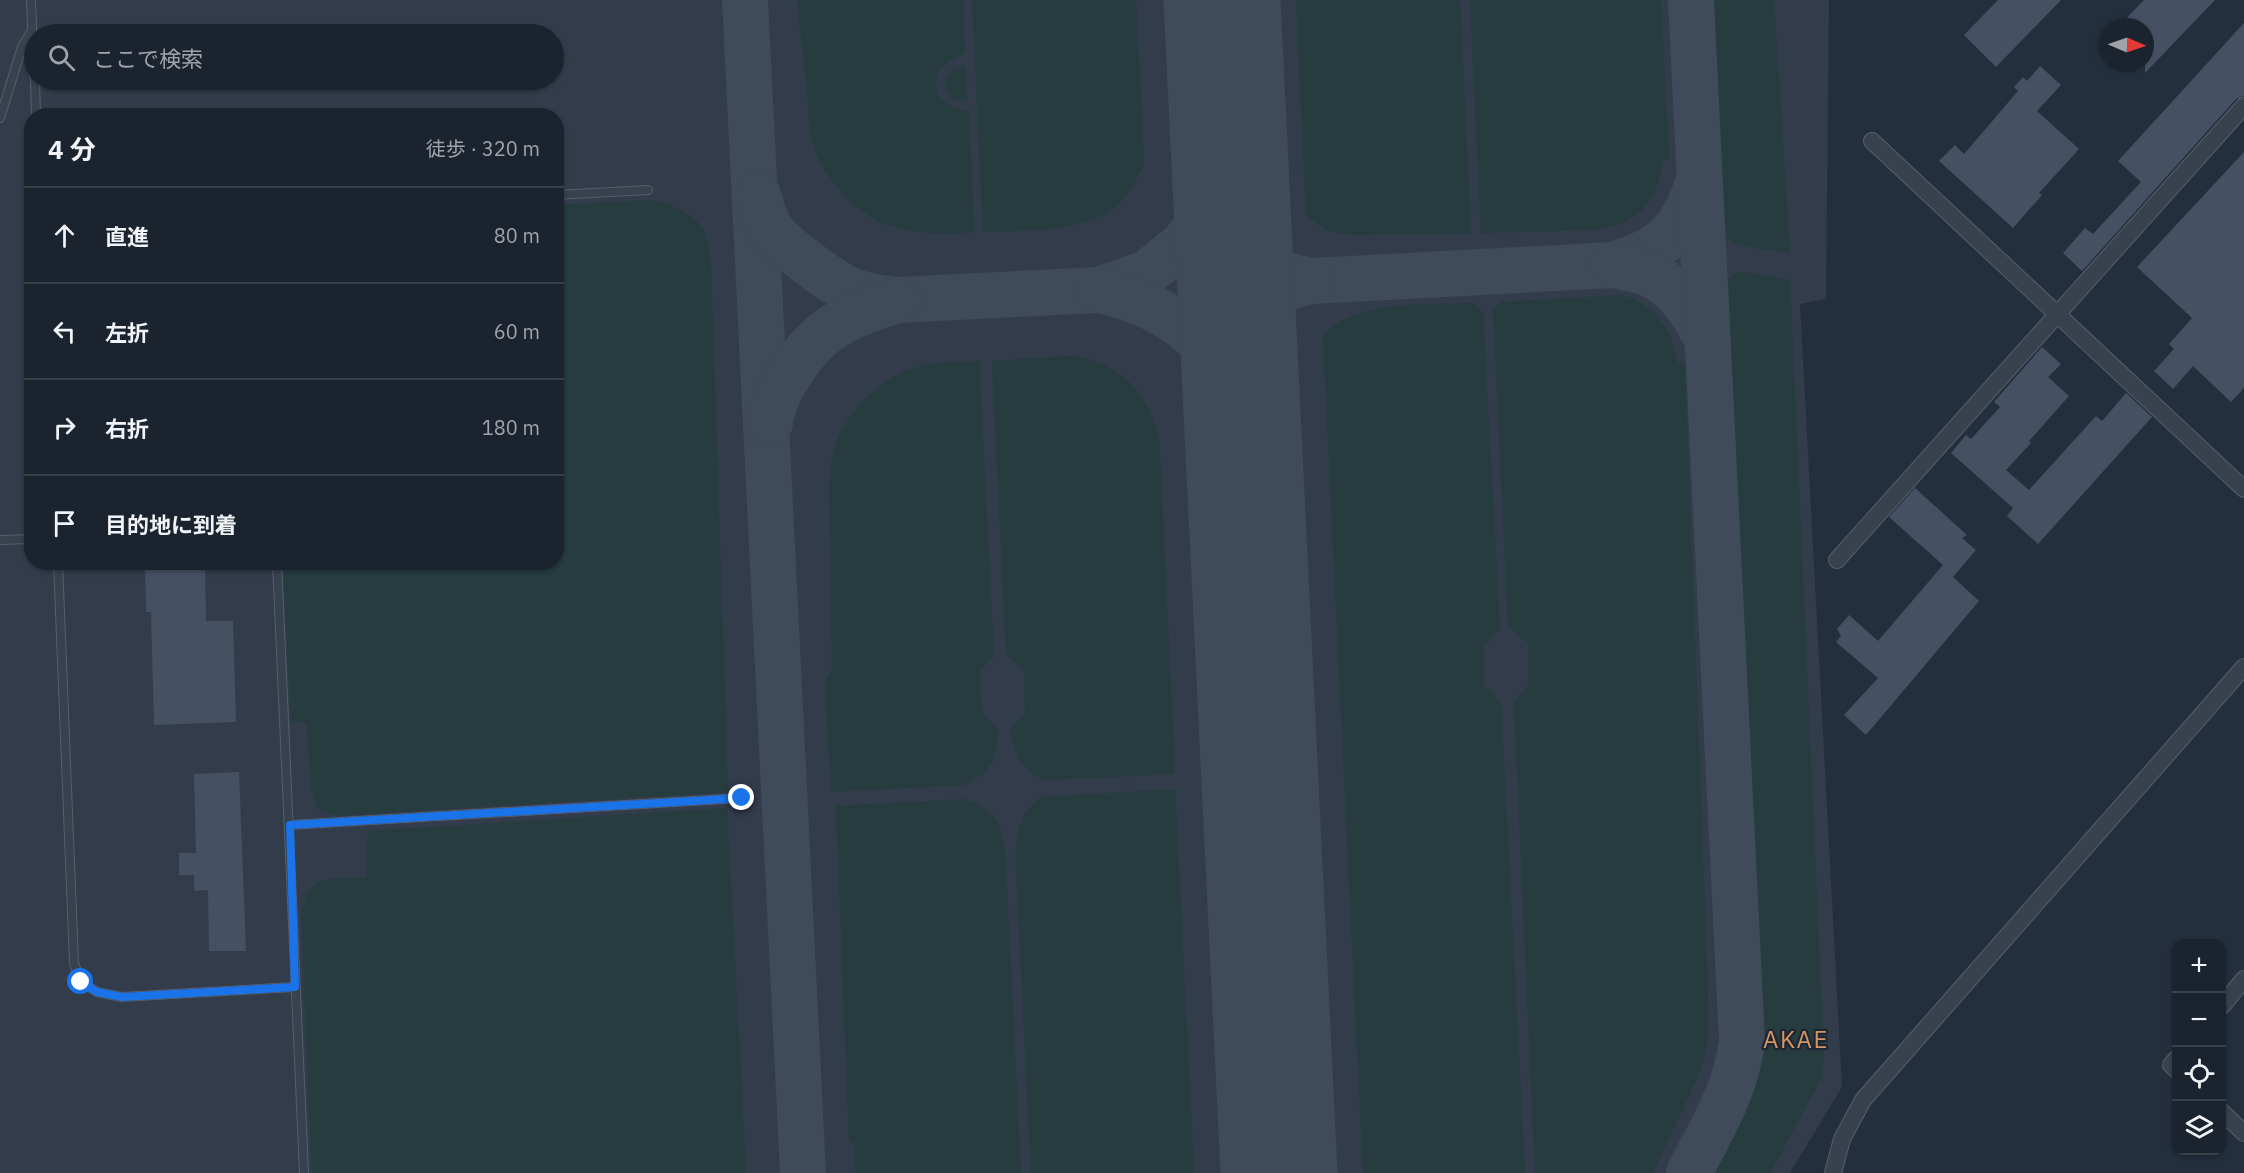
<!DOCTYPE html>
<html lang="ja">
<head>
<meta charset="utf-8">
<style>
  body { margin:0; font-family:"IBM Plex Sans","Noto Sans JP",sans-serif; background:#242b36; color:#f1f3f6 }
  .controls { position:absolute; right:18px; bottom:18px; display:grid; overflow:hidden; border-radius:12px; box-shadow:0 2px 4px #0004 }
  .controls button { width:54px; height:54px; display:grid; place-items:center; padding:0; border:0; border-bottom:2px solid #39404a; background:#1b232e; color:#f1f3f6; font:30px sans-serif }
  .compass { position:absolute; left:2100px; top:18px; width:54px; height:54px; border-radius:50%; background:#1b232e; box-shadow:0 2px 4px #0004; rotate:92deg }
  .stop { position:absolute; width:18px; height:18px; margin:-14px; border:4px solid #1a73e8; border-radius:50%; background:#fff }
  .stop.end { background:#1a73e8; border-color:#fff; box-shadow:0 2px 6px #0008 }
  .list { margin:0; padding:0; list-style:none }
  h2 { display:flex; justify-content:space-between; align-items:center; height:78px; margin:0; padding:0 24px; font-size:26px }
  h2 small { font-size:20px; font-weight:400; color:#a0a4aa }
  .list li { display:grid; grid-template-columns:39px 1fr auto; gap:18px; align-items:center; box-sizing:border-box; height:96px; padding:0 24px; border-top:2px solid #39404a }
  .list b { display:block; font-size:22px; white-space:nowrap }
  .list em { font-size:20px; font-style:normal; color:#a0a4aa }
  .icon { flex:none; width:33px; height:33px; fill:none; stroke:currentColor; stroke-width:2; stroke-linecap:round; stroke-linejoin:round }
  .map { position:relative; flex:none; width:2244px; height:1173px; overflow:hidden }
  .search { position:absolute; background:#1b232e; box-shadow:0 2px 4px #0004; left:24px; top:24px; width:540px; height:66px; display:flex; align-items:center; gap:15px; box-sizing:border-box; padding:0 21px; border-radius:33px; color:#a0a4aa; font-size:22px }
  .panel { position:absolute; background:#1b232e; box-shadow:0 2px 4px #0004; left:24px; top:108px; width:540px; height:462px; border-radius:24px }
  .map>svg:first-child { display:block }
  .airport { fill:#323c4b; fill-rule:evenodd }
  .green { fill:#263c3f }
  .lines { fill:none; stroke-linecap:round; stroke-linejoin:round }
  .taxiway { stroke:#3f4a5a; stroke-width:46 }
  .runway { stroke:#3f4a5a; stroke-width:117 }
  .building { fill:#455162 }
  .service-casing { stroke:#565f6c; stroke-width:10 }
  .minor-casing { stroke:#565f6c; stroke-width:18 }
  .service { stroke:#38414e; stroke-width:8 }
  .minor { stroke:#38414e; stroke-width:16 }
  .route { stroke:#1a73e8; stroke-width:8 }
  .labels { text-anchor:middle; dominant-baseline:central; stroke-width:4.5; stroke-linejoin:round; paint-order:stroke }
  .quarter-label { font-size:24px; letter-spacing:1.5px; fill:#d59563; stroke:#1d2633 }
</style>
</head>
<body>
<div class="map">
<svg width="2244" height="1173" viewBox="0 0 2244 1173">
  <rect width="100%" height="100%" fill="#242f3e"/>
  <!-- airport -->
  <path class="airport" d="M0,0H1829L1826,299L1800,304L1842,1087L1790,1173H0ZM34,34H554V80H34ZM32,116H556V562H32Z"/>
  <!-- green -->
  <g class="green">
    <path d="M797,0H963L965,53C957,58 946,62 940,69C937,73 936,78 936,83C936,104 951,107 969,111L974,232C920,236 875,233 838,188C826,173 815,156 811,136C809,121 808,106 807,91C804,61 800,30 797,0Z"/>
    <path d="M972,0H1136L1144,163C1137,177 1131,192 1119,203C1082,234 1028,230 983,232Z"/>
    <path d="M1296,0H1460L1471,233L1350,235L1327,230L1306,216Z"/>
    <path d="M1470,0H1661L1669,159L1662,160C1660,203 1636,223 1596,230L1481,233Z"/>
    <path d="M1711,0H1774L1790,254C1770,247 1741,251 1725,237Z"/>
    <path d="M966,66L967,101L953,99L945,91V78L953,70Z"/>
    <path d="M652,200C672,204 699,215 706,236C709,245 709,256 711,265L728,792L336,816L318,808L311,788L307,723L291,721L283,563L556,562L557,205Z"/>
    <path d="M1744,272L1790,280L1824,1061L1821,1079L1770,1173H1705L1745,1097L1753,1074L1759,1030L1728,280L1735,273Z"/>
    <path d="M1622,295C1656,305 1671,329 1678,363H1685L1708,995L1707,1046L1700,1072L1653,1173H1535L1514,703L1529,684L1528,643L1508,627L1493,310L1501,302Z"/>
    <path d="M1474,303L1483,313L1500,628L1483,646L1484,684L1501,703L1525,1173H1363L1323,334C1363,299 1423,305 1474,303Z"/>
    <path d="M1070,356C1122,364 1143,387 1159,436L1175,774L1045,780C1021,772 1014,751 1010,728L1025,713L1024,670L1006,654L992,361Z"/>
    <path d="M979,361L994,655L979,672L982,714L998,729C996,759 993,772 964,785L831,792L825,682L832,670L829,486C831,469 832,452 839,436C855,401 890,372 929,364C945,361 963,362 979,361Z"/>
    <path d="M1175,789L1194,1173H1031L1016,872C1015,843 1015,813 1043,797Z"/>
    <path d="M964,799C993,808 998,819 1005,847L1021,1173H856L854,1146L849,1139L836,806Z"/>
    <path d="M727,808L746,1173H312L301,917C308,872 328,880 366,878L368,831Z"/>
  </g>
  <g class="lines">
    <!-- taxiway -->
    <g class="taxiway">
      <path d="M745,0L803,1173"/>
      <path d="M758,195C761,208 767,226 777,237C788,249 833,283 848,289C863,296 881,298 898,300L1099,290L1147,273L1182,245L1197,227L1210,205L1219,182L1228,129"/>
      <path d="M1231,201C1241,252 1260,272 1312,281L1613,265C1665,249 1683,231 1699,180"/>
      <path d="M1613,265C1625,268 1639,269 1650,274C1679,288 1694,314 1708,341"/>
      <path d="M1099,290C1158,303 1210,334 1231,393C1237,407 1239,423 1242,438"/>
      <path d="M1240,381C1241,368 1240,355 1243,343C1250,305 1277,287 1312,281"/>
      <path d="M770,423C774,390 805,345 833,327C853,314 875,307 898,300"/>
      <path d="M1689,1173C1712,1128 1735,1093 1742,1042L1691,0"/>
    </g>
    <!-- runway -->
    <path class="runway" d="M1222,0L1279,1173"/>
  </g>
  <!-- building -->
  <g class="building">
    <path d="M1998,0H2061L1996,67L1964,35Z"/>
    <path d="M2144,0H2215L2145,73V27H2118Z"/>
    <path d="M2244,23V96L2236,99L2082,271L2063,253L2085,228L2093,234L2141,182L2118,161Z"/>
    <path d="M2040,66L2061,85L2037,111L2079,149L2039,193L2042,195L2013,228L1939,161L1955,145L1964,154L2018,91L2014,87L2023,77L2027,81Z"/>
    <path d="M2244,152V388L2231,402L2193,366L2173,389L2154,371L2174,349L2169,344L2192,318L2137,267Z"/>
    <path d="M2042,347L2061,364L2048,377L2069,396L2029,441L2031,443L2006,470L2029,490L2096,416L2102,421L2126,393L2152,417L2038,544L2007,516L2013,508L1951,453L1966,435L1971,439L2000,407L1994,402Z"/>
    <path d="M1915,488L1967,535L1962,538L1976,550L1953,577L1979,601L1866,735L1844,715L1878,678L1836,642L1841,636L1837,629L1849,615L1878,641L1943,565L1889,517Z"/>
    <path d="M145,562H205L206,621H233L236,722L154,725L151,612H146Z"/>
    <path d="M239,772L246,951H209L208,890L194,891V875H179V853H196L194,774Z"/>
  </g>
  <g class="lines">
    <defs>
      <g id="service">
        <path d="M31,0L34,77"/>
        <path d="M35,80L36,116"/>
        <path d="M0,118L22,47L32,30"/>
        <path d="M556,195L648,190"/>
        <path d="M0,540L32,539"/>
        <path d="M58,562L74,963L81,982L97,992L121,997L295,987"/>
        <path d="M277,562L304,1173"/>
        <path d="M290,825L742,798"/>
      </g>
      <g id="minor">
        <path d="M1872,141L2244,489"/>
        <path d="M1837,560L2244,106"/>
        <path d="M2222,1006L2244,979"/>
        <path d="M2176,1059L2171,1065L2176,1070"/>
        <path d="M2222,1112L2244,1133"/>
        <path d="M1833,1173L1842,1139L1863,1100L2244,667"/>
      </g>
    </defs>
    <!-- service casing -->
    <use href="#service" class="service-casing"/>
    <!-- minor casing -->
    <use href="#minor" class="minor-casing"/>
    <!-- service -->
    <use href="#service" class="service"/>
    <!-- minor -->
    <use href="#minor" class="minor"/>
  </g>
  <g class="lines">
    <!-- route -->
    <path class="route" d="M81,982L97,992L122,997L295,987L290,825L742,798"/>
  </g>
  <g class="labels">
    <!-- quarter labels -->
    <g class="quarter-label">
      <text x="1796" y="1039">AKAE</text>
    </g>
  </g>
</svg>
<div class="controls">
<button>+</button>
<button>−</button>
<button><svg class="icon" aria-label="locate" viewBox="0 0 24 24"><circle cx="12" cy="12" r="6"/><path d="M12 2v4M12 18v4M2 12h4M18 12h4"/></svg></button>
<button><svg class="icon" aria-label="layers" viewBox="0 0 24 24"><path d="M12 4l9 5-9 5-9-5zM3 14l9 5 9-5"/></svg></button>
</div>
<svg class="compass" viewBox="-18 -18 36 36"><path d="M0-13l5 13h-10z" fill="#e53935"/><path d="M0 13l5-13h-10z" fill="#a0a4aa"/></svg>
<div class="stop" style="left:81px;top:982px"></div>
<div class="stop end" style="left:742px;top:798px"></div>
<div class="search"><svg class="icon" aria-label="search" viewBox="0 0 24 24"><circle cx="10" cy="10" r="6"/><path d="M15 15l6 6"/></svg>ここで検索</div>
<section class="panel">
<h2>4 分<small>徒歩 · 320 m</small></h2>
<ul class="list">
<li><svg class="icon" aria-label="ahead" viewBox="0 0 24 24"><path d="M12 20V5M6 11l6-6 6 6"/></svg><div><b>直進</b></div><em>80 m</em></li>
<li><svg class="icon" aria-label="left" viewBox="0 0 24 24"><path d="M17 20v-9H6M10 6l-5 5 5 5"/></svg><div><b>左折</b></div><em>60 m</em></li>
<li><svg class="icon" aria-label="right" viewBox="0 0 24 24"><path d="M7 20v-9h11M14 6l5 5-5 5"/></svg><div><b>右折</b></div><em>180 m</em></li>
<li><svg class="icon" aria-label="arrive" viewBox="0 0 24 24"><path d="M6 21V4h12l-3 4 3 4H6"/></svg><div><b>目的地に到着</b></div></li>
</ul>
</section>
</div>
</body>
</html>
